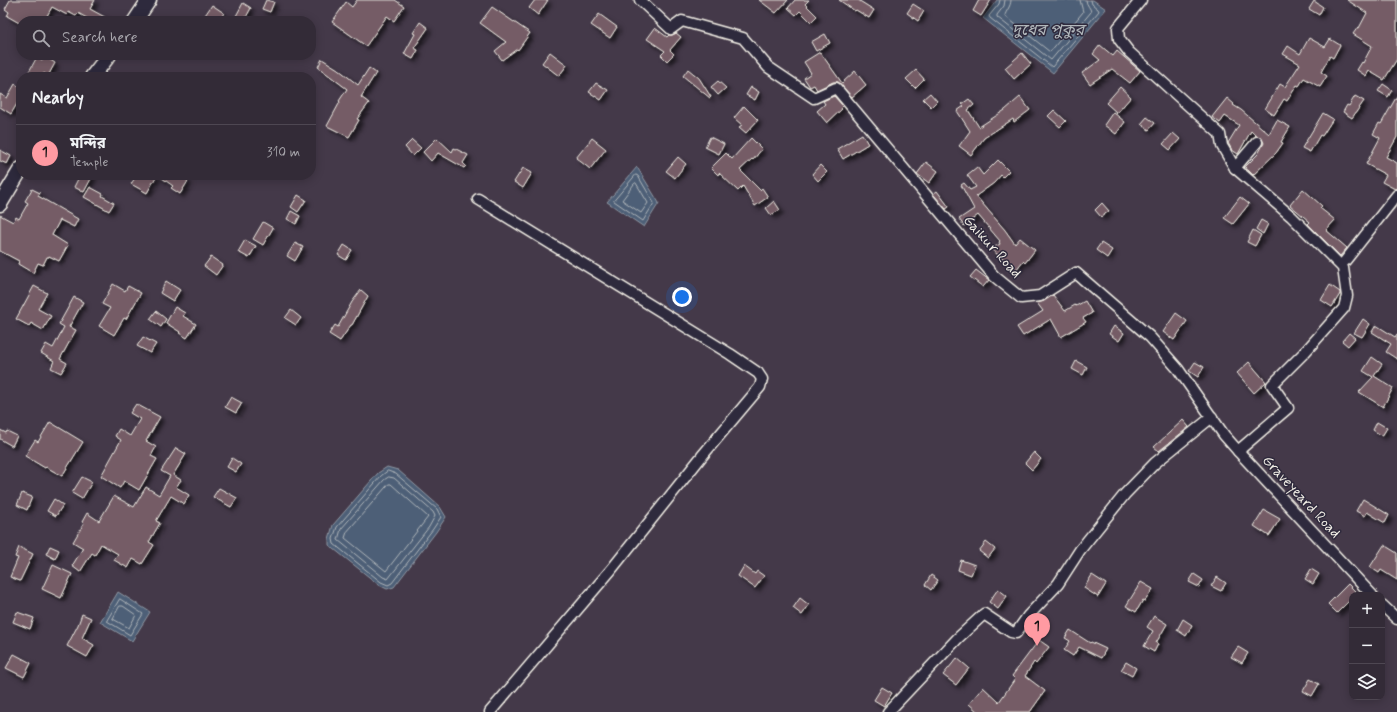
<!DOCTYPE html>
<html lang="en">
<head>
<meta charset="utf-8">
<style>
  body { margin:0; font-family:Mynerve,"Noto Sans Bengali",sans-serif; background:#3e3742; color:#f1f3f6 }
  .controls { position:absolute; right:12px; bottom:12px; display:grid; overflow:hidden; border-radius:8px; box-shadow:0 2px 10px #0003 }
  .controls button { width:36px; height:36px; display:grid; place-items:center; padding:0; border:0; border-bottom:1px solid #4e4752; background:#332b37; color:#f1f3f6; font:20px sans-serif }
  .you { position:absolute; left:682px; top:297px; width:14px; height:14px; margin:-10px; border:3px solid #fff; border-radius:50%; background:#1a73e8; box-shadow:0 0 0 6px #1a73e833 }
  .badge { display:grid; place-items:center; width:26px; height:26px; border-radius:50%; background:#ff9aa2; color:#111; font-size:13px; font-weight:700 }
  .pin { position:absolute; translate:-50% -33px; filter:drop-shadow(0 1px 2px #0008) }
  .pin::after { content:''; position:absolute; top:21px; width:14px; height:12px; background:inherit; clip-path:polygon(0 0,100% 0,50% 100%) }
  .list { margin:0; padding:0; list-style:none }
  h2 { display:flex; justify-content:space-between; align-items:center; height:52px; margin:0; padding:0 16px; font-size:17px }
  h2 small { font-size:13px; font-weight:400; color:#a9a7ad }
  .list li { display:grid; grid-template-columns:26px 1fr auto; gap:12px; align-items:center; box-sizing:border-box; height:56px; padding:0 16px; border-top:1px solid #4e4752 }
  .list b { display:block; font-size:15px; white-space:nowrap }
  .list p { margin:0; font-size:13px; white-space:nowrap; color:#a9a7ad }
  .list em { font-size:13px; font-style:normal; color:#a9a7ad }
  .icon { flex:none; width:22px; height:22px; fill:none; stroke:currentColor; stroke-width:2; stroke-linecap:round; stroke-linejoin:round }
  .map { position:relative; flex:none; width:1397px; height:712px; overflow:hidden }
  .search { position:absolute; background:#332b37; box-shadow:0 2px 10px #0003; left:16px; top:16px; width:300px; height:44px; display:flex; align-items:center; gap:10px; box-sizing:border-box; padding:0 14px; border-radius:16px; color:#a9a7ad; font-size:15px }
  .panel { position:absolute; background:#332b37; box-shadow:0 2px 10px #0003; left:16px; top:72px; width:300px; height:108px; border-radius:16px }
  .map>svg:first-child { display:block }
  .water { fill:#4d5f77; stroke:#9099a4 }
  .lines { fill:none; stroke-linecap:round; stroke-linejoin:round }
  .shore { stroke:#b1b7bb; stroke-width:1 }
  .building { fill:#745c66; stroke:#f4f1e8; filter:url(#shadow) }
  .street-casing { stroke:#f4f1e8; stroke-width:13 }
  .secondary-casing { stroke:#f4f1e8; stroke-width:17 }
  .street { stroke:#2f2a3d; stroke-width:10 }
  .secondary { stroke:#2f2a3d; stroke-width:14 }
  .labels { text-anchor:middle; dominant-baseline:central; stroke-width:3; stroke-linejoin:round; paint-order:stroke }
  .street-label { font-size:15px; fill:#f4f1e8; stroke:#2f2a3d }
  .water-label { font-size:16px; font-style:italic; fill:#b1b7bb; stroke:#2f2a3d }
</style>
</head>
<body>
<div class="map">
<svg width="1397" height="712" viewBox="0 0 1397 712">
  <defs>
    <filter id="shadow"><feDropShadow dx="3.5" dy="3.5" stdDeviation="2" flood-color="#0009"/></filter>
  </defs>
  <rect width="100%" height="100%" fill="#443949"/>
  <filter id="ink" filterUnits="userSpaceOnUse"><feTurbulence type="fractalNoise" baseFrequency=".025" numOctaves="2"/><feDisplacementMap in="SourceGraphic" scale="8" xChannelSelector="R" yChannelSelector="G"/><feConvolveMatrix kernelMatrix="1 2 1 2 8 2 1 2 1" color-interpolation-filters="sRGB"/></filter>
  <g filter="url(#ink)">
    <!-- water -->
    <g class="water">
      <path d="M997,0H1093L1106,9L1053,73L983,18Z"/>
      <path d="M637,167L659,203L644,227L607,202Z"/>
      <path d="M387,467L398,470L440,507L446,517L436,532L394,587L387,589L379,585L329,545V539L333,525L378,473Z"/>
      <path d="M118,592L150,612L132,641L100,622Z"/>
    </g>
    <g class="lines">
      <!-- shore -->
      <g class="shore">
        <path d="M1000,0L999,4L989,16L990,18L1052,67L1099,11L1098,9L1092,4L1091,0"/>
        <path d="M1005,0L1004,6L997,15V17L1051,60L1091,12C1091,8 1086,5 1086,0"/>
        <path d="M1011,0C1011,7 1005,12 1005,16L1050,52L1083,12L1080,0"/>
        <path d="M636,175L638,176L654,203L643,221L614,201Z"/>
        <path d="M636,183L648,203L641,213L622,200L634,184Z"/>
        <path d="M388,471L396,474L437,509L441,517L433,529L392,583L388,585L381,582L334,544L333,539L337,527L381,476Z"/>
        <path d="M389,477L394,478L433,512L435,516L429,527L388,579L383,577L338,540L341,529L384,480Z"/>
        <path d="M389,484H391L428,517L386,571L345,538L347,532Z"/>
        <path d="M120,599L143,614L130,635L107,621Z"/>
        <path d="M120,606H123L136,615L129,628L113,619Z"/>
      </g>
    </g>
    <!-- building -->
    <g class="building">
      <path d="M10,0H95L90,9L112,21H92L78,13L76,16L68,12L67,15L52,7L44,21H21V24L7,16L9,12L5,9Z"/>
      <path d="M266,0L274,2L270,12L262,9Z"/>
      <path d="M357,0H395L404,6L394,21L387,16L366,46L332,22L346,2L352,7Z"/>
      <path d="M535,0H548L538,15L529,8Z"/>
      <path d="M759,0H788L776,13Z"/>
      <path d="M795,0H809L805,4L817,16L811,22L800,11L796,15L788,8Z"/>
      <path d="M839,0H858L874,10L869,18L856,10L855,11Z"/>
      <path d="M979,0H991L981,16L973,11Z"/>
      <path d="M1347,0H1397V59L1384,80L1369,71L1366,76L1357,70L1362,62L1363,63L1372,46L1353,34L1358,27L1359,28L1367,13Z"/>
      <path d="M1314,1L1323,7L1319,15L1309,9Z"/>
      <path d="M243,3L251,8L244,21L236,16Z"/>
      <path d="M913,4L924,11L918,21L907,13Z"/>
      <path d="M212,5L224,13L219,21H201Z"/>
      <path d="M492,7L530,33L518,50L517,49L502,60L495,51L506,42L480,23Z"/>
      <path d="M599,14L617,27L610,38L591,25Z"/>
      <path d="M420,22L428,28L414,48L418,50L413,59L404,54L415,34L413,33Z"/>
      <path d="M655,28L667,37L669,35H672L676,33L681,37L670,50L674,54L667,61L661,55L665,51L647,39Z"/>
      <path d="M825,34L830,43L816,51L811,42Z"/>
      <path d="M1309,38L1325,47L1330,39L1340,45L1333,58L1330,56L1321,72L1327,76L1320,87L1304,78L1299,86L1297,85L1287,101L1284,99L1274,115L1265,109L1280,84L1285,87L1300,64L1283,54L1288,46L1300,54Z"/>
      <path d="M1100,45L1113,56L1117,51L1140,71L1130,83L1112,69L1090,84L1082,73L1100,60L1093,54Z"/>
      <path d="M550,52L567,65L559,76L542,63Z"/>
      <path d="M820,52L842,83L855,71L866,85L852,97L838,82H833L817,90L814,85L810,87L804,78L811,73L804,62Z"/>
      <path d="M1022,53L1031,64L1014,79L1005,68Z"/>
      <path d="M44,56L55,63L48,76L44,73L41,77H26L37,57L42,60Z"/>
      <path d="M322,59L338,69L358,85L369,68L376,73L361,97L369,103L357,119L359,120L349,137L327,126L340,102L339,101L347,89L318,67Z"/>
      <path d="M688,69L699,78L711,97L710,98L683,76Z"/>
      <path d="M916,70L924,79L915,88L906,79Z"/>
      <path d="M718,81L726,88L718,95L711,87Z"/>
      <path d="M596,83L608,90L601,100L589,92Z"/>
      <path d="M15,84L21,88V104L18,102L11,114L0,107V94L7,98Z"/>
      <path d="M1383,84L1392,90L1388,97L1378,91Z"/>
      <path d="M751,87L759,92L755,100L746,95Z"/>
      <path d="M1120,87L1131,97L1117,113L1106,103Z"/>
      <path d="M930,93L937,101L931,107L923,99Z"/>
      <path d="M834,96L843,106L841,108L842,109L827,123L817,111L825,104L823,101Z"/>
      <path d="M1355,96L1364,101L1352,118L1343,112L1347,105L1349,106Z"/>
      <path d="M1397,96V137L1386,157L1397,163V189H1395L1382,182L1386,175L1366,164L1380,138L1373,134L1379,123L1381,124Z"/>
      <path d="M1020,97L1030,110L1014,122L1013,119L984,138L971,155L959,146L970,131L957,111L964,106L962,104L969,99L974,105L968,110L979,127L1005,110Z"/>
      <path d="M1227,98L1234,104L1233,105L1241,110L1269,134L1277,120L1290,127L1281,142L1283,143L1276,153L1253,175L1245,167L1258,154L1264,143L1261,137L1256,136L1251,131L1238,154L1232,150L1228,143L1239,125L1225,116L1220,123L1212,117Z"/>
      <path d="M744,106L758,120L746,133L739,127L742,125L734,118Z"/>
      <path d="M1054,110L1066,121L1060,127L1048,116Z"/>
      <path d="M1113,112L1125,122L1116,134L1104,125Z"/>
      <path d="M1323,113L1333,119L1322,136L1320,135L1310,152L1302,148Z"/>
      <path d="M1147,117L1155,123L1149,130L1141,124Z"/>
      <path d="M1173,133L1180,139L1170,150L1163,144Z"/>
      <path d="M862,134L868,144L843,159L837,149Z"/>
      <path d="M710,137L724,144L719,154L705,147Z"/>
      <path d="M437,138L452,152L454,148L468,155L463,163L466,166L464,168L438,153L431,161L423,152Z"/>
      <path d="M592,138L606,149L590,169L576,158Z"/>
      <path d="M751,138L762,149L753,160L752,159L740,170L760,190L762,188L768,197L755,206L743,186L738,191L719,173L718,175L711,168L726,153L732,159Z"/>
      <path d="M412,140L421,148L413,156L405,147Z"/>
      <path d="M0,150L11,156L7,164L0,161Z"/>
      <path d="M678,157L686,164L675,178L666,171Z"/>
      <path d="M998,160L1009,171L1003,177L1001,175L994,183L976,196L1005,230L1015,244L1020,238L1035,250L1025,263L1023,261L1016,270L991,249L1000,244L999,242L1000,241L978,215L964,226L959,219L974,209L961,185L964,183L970,190L976,187L967,175L977,167L983,175Z"/>
      <path d="M926,162L938,171L929,183L917,174Z"/>
      <path d="M820,165L827,172L818,181L812,174Z"/>
      <path d="M523,168L532,173L523,188L514,182Z"/>
      <path d="M80,175H93L84,192L74,187Z"/>
      <path d="M137,175H157L147,193L131,184Z"/>
      <path d="M158,175H179L188,181L180,194L171,188L173,186Z"/>
      <path d="M90,187L103,194L102,196L114,203L109,211L84,197Z"/>
      <path d="M32,189L40,193L38,196L78,219L74,227L60,220L52,235L68,245L59,261L49,256V257H47L43,265L38,263L33,273L18,264L19,261L0,251V215L13,222L16,217L19,219L28,203L25,201Z"/>
      <path d="M1303,189L1322,206L1320,208L1335,220L1326,230L1347,248L1340,256L1308,224L1310,222L1290,205Z"/>
      <path d="M937,191L949,207L946,209L933,194Z"/>
      <path d="M298,195L306,200L298,212L291,207Z"/>
      <path d="M1240,197L1249,204L1233,224L1224,218Z"/>
      <path d="M774,201L780,210L771,215L766,208Z"/>
      <path d="M1102,203L1109,211L1101,217L1095,210Z"/>
      <path d="M291,211L300,216L296,224L287,219Z"/>
      <path d="M1261,220L1268,224L1263,234L1256,229Z"/>
      <path d="M263,222L273,228L263,245L253,239Z"/>
      <path d="M1253,230L1261,235L1255,246L1247,242Z"/>
      <path d="M245,240L256,246L249,258L238,252Z"/>
      <path d="M295,243L303,247L295,261L287,256Z"/>
      <path d="M1101,243L1112,250L1107,258L1096,250Z"/>
      <path d="M344,245L352,250L346,260L338,255Z"/>
      <path d="M211,257L223,265L216,275L204,266Z"/>
      <path d="M976,270L989,280L983,287L970,277Z"/>
      <path d="M166,281L180,290L173,301L160,293Z"/>
      <path d="M113,284L125,291L128,286L141,293L126,319L124,318L114,335L99,326L110,308L102,304Z"/>
      <path d="M1330,285L1340,292V294L1332,307L1321,300Z"/>
      <path d="M34,286L47,293L38,309L51,316L43,330L31,323L29,326L16,319Z"/>
      <path d="M361,290L368,296L352,325H351L340,341L329,334L335,325L338,327L352,302Z"/>
      <path d="M1053,295L1065,311L1075,305L1076,306L1085,301L1092,313L1083,318L1086,322L1061,337L1051,319L1023,336L1017,327L1043,311L1037,303L1044,301Z"/>
      <path d="M74,297L83,302L69,327L76,330L60,359L67,363L61,373L51,368L54,361L41,353L46,344L53,348L64,327L59,324Z"/>
      <path d="M175,307L185,313L183,316L196,324L187,338L179,333L180,332L166,323Z"/>
      <path d="M291,310L301,318L296,325L285,318Z"/>
      <path d="M156,311L166,319L161,327L150,319Z"/>
      <path d="M1176,313L1187,321L1174,340L1163,332Z"/>
      <path d="M1363,319L1370,324L1362,337L1354,333Z"/>
      <path d="M1376,325L1395,337L1397,334V359L1386,352L1391,344L1372,332Z"/>
      <path d="M1114,326L1124,333L1119,341L1109,334Z"/>
      <path d="M1349,333L1355,338L1348,346L1342,341Z"/>
      <path d="M143,337L156,344L150,353L137,346Z"/>
      <path d="M1372,357L1382,364L1374,376L1393,388L1383,407L1359,392L1373,377L1363,371Z"/>
      <path d="M1076,361L1087,367L1083,375L1072,369Z"/>
      <path d="M1195,362L1204,367L1198,377L1189,371Z"/>
      <path d="M1249,362L1266,382L1254,393L1237,373Z"/>
      <path d="M231,397L242,403L236,413L225,407Z"/>
      <path d="M136,404L160,417L146,441L156,447L151,456L157,459L139,490L124,481L120,488L101,476L121,440L115,436L119,429L130,436L140,419L130,413Z"/>
      <path d="M1183,420L1189,427L1159,451L1154,447Z"/>
      <path d="M50,422L83,442L62,476L46,467L45,468L25,456L35,440L38,442Z"/>
      <path d="M1377,422L1387,428L1382,436L1373,430Z"/>
      <path d="M0,430L6,433L7,431L17,436L12,446L0,439Z"/>
      <path d="M176,448L186,454L173,475L181,480L176,487L189,495L184,504L171,496L156,521L160,523L149,542L154,545L142,564L133,559L128,568L114,560L118,554L101,544L95,555L92,553L80,572L72,566L83,548L73,542L84,523L82,522L87,513L99,521L114,496L134,507L146,487L159,495L170,476L161,471Z"/>
      <path d="M1034,452L1041,459L1032,470L1025,463Z"/>
      <path d="M232,458L241,464L236,472L227,467Z"/>
      <path d="M82,477L92,482L82,499L72,493Z"/>
      <path d="M219,488L237,498L231,507L213,497Z"/>
      <path d="M22,493L32,497L27,510L17,505Z"/>
      <path d="M54,499L63,505L56,516L47,511Z"/>
      <path d="M1363,499L1389,515L1385,523L1367,512L1365,516L1356,511Z"/>
      <path d="M1264,510L1280,519L1269,536L1254,526Z"/>
      <path d="M986,542L995,549L988,558L979,551Z"/>
      <path d="M1384,545L1397,553V580L1381,570L1379,573L1370,567Z"/>
      <path d="M50,546L59,550L55,559L46,554Z"/>
      <path d="M19,547L33,554L20,581L10,577L18,558L15,557Z"/>
      <path d="M961,560L975,565L971,575L958,570Z"/>
      <path d="M53,565L72,574L61,598L42,589Z"/>
      <path d="M744,566L755,574L757,571L764,576L755,588L738,576Z"/>
      <path d="M1311,569L1319,574L1313,584L1305,579Z"/>
      <path d="M1194,574L1203,580L1199,587L1189,582Z"/>
      <path d="M931,575L938,580L931,590L925,585Z"/>
      <path d="M1092,575L1106,584L1098,597L1084,588Z"/>
      <path d="M1217,577L1226,583L1221,591L1211,586Z"/>
      <path d="M1141,582L1153,589L1145,601L1143,600L1136,612L1126,606Z"/>
      <path d="M1348,584L1357,593L1355,595H1352V598L1337,613L1328,604Z"/>
      <path d="M998,589L1007,596L998,609L989,602Z"/>
      <path d="M800,598L809,605L802,615L793,608Z"/>
      <path d="M17,612L34,618L30,629L13,622Z"/>
      <path d="M82,614L91,618L82,638L94,645L87,657L67,646L78,625Z"/>
      <path d="M1154,616L1167,624L1156,643L1158,644L1154,652L1144,646L1153,631L1147,627Z"/>
      <path d="M1183,619L1192,625L1186,636L1177,630Z"/>
      <path d="M1070,630L1090,643L1091,642L1106,649L1101,658L1079,647L1073,656L1064,650L1070,641L1065,638Z"/>
      <path d="M1039,640L1049,647L1036,664L1034,662L1025,676L1045,691L1030,712H978L969,704L983,687L999,702L1015,679L1012,676Z"/>
      <path d="M1238,647L1248,653L1242,663L1231,657Z"/>
      <path d="M14,654L31,663L24,677L6,668Z"/>
      <path d="M957,658L969,668L956,685L943,675Z"/>
      <path d="M1126,662L1136,668L1132,676L1121,670Z"/>
      <path d="M1310,679L1319,684L1312,696L1303,691Z"/>
      <path d="M882,687L892,693L884,706L874,700Z"/>
    </g>
    <g class="lines">
      <defs>
        <g id="street">
          <path d="M640,0L671,29L682,21L743,38L768,67L814,98L836,88L994,276L1021,298L1040,296L1076,273L1150,337L1178,369L1224,435L1238,451L1372,595"/>
          <path d="M1141,0L1118,28L1119,39L1129,52L1220,134L1222,146L1235,168L1291,216L1343,268L1347,296L1344,308L1305,352L1272,385L1288,408L1238,451"/>
          <path d="M1235,168L1257,142"/>
          <path d="M478,199L730,354L758,373L762,379L760,387L702,456L611,570L490,712"/>
          <path d="M1345,261L1397,195"/>
          <path d="M1382,605L1397,619"/>
          <path d="M888,712L958,638L984,614L1011,632L1016,633L1028,616L1058,584L1080,550L1125,494L1155,463L1212,417"/>
        </g>
        <g id="secondary">
          <path d="M135,21L149,0"/>
          <path d="M92,77L109,55"/>
          <path d="M0,204L21,169"/>
        </g>
      </defs>
      <!-- street casing -->
      <use href="#street" class="street-casing"/>
      <!-- secondary casing -->
      <use href="#secondary" class="secondary-casing"/>
      <!-- street -->
      <use href="#street" class="street"/>
      <!-- secondary -->
      <use href="#secondary" class="secondary"/>
    </g>
  </g>
  <g class="labels">
    <!-- street labels -->
    <g class="street-label">
      <text transform="translate(992 247) rotate(48)">Gaikur Road</text>
      <text transform="translate(1301 497) rotate(47)">Graveyeard Road</text>
    </g>
    <!-- water labels -->
    <g class="water-label">
      <text x="1048" y="30">দুধের পুকুর</text>
    </g>
  </g>
</svg>
<div class="controls">
<button>+</button>
<button>−</button>
<button><svg class="icon" aria-label="layers" viewBox="0 0 24 24"><path d="M12 4l9 5-9 5-9-5zM3 14l9 5 9-5"/></svg></button>
</div>
<div class="you"></div>
<div class="pin badge" style="left:1037px;top:646px">1</div>
<div class="search"><svg class="icon" aria-label="search" viewBox="0 0 24 24"><circle cx="10" cy="10" r="6"/><path d="M15 15l6 6"/></svg>Search here</div>
<section class="panel">
<h2>Nearby<small></small></h2>
<ul class="list">
<li><span class="badge">1</span><div><b>মন্দির</b><p>Temple</p></div><em>310 m</em></li>
</ul>
</section>
</div>
</body>
</html>
